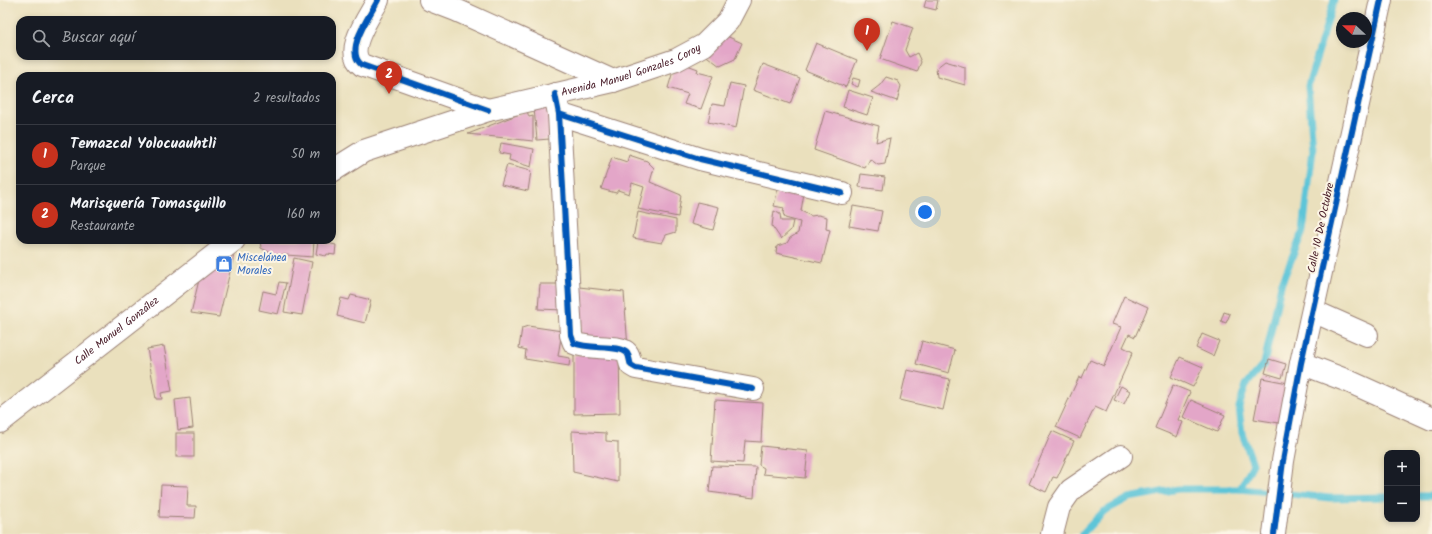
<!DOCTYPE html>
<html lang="es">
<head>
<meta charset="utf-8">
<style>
  body { margin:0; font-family:Kalam,sans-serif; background:#20242c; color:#f1f3f6 }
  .controls { position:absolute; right:12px; bottom:12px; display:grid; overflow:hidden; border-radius:8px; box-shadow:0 2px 6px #0003 }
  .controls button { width:36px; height:36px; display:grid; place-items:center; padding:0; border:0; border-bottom:1px solid #363941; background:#171b24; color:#f1f3f6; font:20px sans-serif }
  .compass { position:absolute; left:1336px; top:12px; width:36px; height:36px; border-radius:50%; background:#171b24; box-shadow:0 2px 6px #0003; rotate:292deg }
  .you { position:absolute; left:925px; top:212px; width:14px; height:14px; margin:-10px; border:3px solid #fff; border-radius:50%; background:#1a73e8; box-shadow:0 0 0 6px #1a73e833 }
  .badge { display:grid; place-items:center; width:26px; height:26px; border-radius:50%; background:#c8321e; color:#fff; font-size:13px; font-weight:700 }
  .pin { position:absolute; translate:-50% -33px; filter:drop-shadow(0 1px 2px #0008) }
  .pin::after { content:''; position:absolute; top:21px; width:14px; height:12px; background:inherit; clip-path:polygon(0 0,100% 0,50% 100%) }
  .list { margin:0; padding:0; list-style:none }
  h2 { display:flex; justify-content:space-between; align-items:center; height:52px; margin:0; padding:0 16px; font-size:17px }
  h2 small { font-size:13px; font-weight:400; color:#9ea1a6 }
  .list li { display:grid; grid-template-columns:26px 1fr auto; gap:12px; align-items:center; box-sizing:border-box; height:60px; padding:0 16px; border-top:1px solid #363941 }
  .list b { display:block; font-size:15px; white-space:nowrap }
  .list p { margin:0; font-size:13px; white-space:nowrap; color:#9ea1a6 }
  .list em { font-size:13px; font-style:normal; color:#9ea1a6 }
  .icon { flex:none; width:22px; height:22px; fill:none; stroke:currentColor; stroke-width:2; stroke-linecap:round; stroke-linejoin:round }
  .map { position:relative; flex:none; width:1432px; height:534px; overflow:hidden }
  .search { position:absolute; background:#171b24; box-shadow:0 2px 6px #0003; left:16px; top:16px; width:320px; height:44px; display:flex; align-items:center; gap:10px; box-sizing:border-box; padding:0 14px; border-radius:12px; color:#9ea1a6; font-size:15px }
  .panel { position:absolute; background:#171b24; box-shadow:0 2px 6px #0003; left:16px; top:72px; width:320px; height:172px; border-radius:12px }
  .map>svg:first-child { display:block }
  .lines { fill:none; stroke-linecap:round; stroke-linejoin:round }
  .stream { stroke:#5dc5d8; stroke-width:7 }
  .building { fill:#e3a6c8 }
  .minor-casing { stroke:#9a8074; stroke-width:24 }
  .major-casing { stroke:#9a8074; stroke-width:24 }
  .minor { stroke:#fff; stroke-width:22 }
  .major { stroke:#fff; stroke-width:22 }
  .cycleway-casing { stroke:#fcf5e5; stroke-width:8 }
  .cycleway { stroke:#0057b8; stroke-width:6 }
  .labels { text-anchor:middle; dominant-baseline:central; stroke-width:4; stroke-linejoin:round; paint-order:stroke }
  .street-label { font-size:11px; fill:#4a1f2b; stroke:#fcf5e5 }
  .shop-label { font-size:11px; fill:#366cbe; stroke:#fcf5e5; text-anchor:start }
</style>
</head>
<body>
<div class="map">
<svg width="1432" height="534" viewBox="0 0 1432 534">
  <rect width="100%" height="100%" fill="#fcf5e5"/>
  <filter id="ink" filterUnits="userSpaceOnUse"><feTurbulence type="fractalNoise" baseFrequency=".025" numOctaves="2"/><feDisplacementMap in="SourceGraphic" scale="8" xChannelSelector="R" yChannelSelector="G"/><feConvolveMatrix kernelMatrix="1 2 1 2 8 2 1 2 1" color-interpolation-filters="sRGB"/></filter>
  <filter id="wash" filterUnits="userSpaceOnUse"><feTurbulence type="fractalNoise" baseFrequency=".012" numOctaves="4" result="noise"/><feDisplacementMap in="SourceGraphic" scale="16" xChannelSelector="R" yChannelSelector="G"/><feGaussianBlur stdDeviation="0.9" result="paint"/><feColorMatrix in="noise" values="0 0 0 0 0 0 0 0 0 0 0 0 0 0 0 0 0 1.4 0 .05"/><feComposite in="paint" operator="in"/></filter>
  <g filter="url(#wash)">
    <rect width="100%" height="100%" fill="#eae0bd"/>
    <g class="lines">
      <!-- stream -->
      <g class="stream">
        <path d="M1240,489L1253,464L1242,433L1239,407L1246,385L1264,364L1281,285L1303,231L1313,150L1308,86L1334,0"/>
        <path d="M1417,496H1432"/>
        <path d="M1082,534L1103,512L1129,498L1178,489H1240L1330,498L1387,497"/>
      </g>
    </g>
    <g id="blocks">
      <!-- building -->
      <g class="building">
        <path d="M926,0H938L936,10L924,7Z"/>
        <path d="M893,21L913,28L905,50L909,57L917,53L921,62L917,72L880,59Z"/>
        <path d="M722,34L742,43L735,59L720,66L704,54Z"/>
        <path d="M816,43L857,60L846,87L805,70Z"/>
        <path d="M676,61L698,69L697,72L713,76L701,109L684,104L688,94L668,88Z"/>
        <path d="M945,61L965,67V85L937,77L936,68Z"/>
        <path d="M763,64L800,78L790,104L753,90Z"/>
        <path d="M886,77L898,81L901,86L897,101L871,92L880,85Z"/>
        <path d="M853,78L860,80L858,87L851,84Z"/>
        <path d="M730,83L744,86L736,128L708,122L712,104L725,106Z"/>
        <path d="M848,90L873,98L867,115L843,107Z"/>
        <path d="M547,104L556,121L550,139L537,140L534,108Z"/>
        <path d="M527,111L529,117L533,116V141L468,134Z"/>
        <path d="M825,111L879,126L876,142L890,138L885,164L878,165L870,159L865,168L814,150Z"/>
        <path d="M501,143L534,149L531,167L509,160L510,155L499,153Z"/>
        <path d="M629,155L647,161L654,168L650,182L681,195L678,217L638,209L644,187L632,183L629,194L618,190L616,193L601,189L612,157L627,162Z"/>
        <path d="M507,165L531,171L528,191L501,185Z"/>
        <path d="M861,174L885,177L883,190L859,187Z"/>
        <path d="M778,188L804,193L801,211L811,216L818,215L827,217L826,229L830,230L822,263L776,253L777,246L787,243L790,238L798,233L800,222L785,218L783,213L784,208L774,206Z"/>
        <path d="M697,202L719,207L713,230L691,224Z"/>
        <path d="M853,206L882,211L878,231L849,226Z"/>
        <path d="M774,211L780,214L781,221H793L791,230L781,239L772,226Z"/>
        <path d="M638,212L676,220V232L666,235L662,243L633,238Z"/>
        <path d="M260,240H314L313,257L273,254L261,248Z"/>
        <path d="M318,241L336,245L335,255L327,254L326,256L316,254Z"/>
        <path d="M225,252L234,255L219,317L191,313L199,280Z"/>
        <path d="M294,258L312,262L302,315L284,312Z"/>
        <path d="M279,282L286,283L278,314L259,310L263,291L276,294Z"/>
        <path d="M540,284H560L564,310L538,309Z"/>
        <path d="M579,287L624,292L628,349L582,337Z"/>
        <path d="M351,295L371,300L365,323L337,316L341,298L349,300Z"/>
        <path d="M1124,296L1148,307L1135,337L1129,334L1123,347L1133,352L1106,412L1095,407L1080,438L1056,427L1079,377L1082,378L1090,360L1104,366L1121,327L1112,324Z"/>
        <path d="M1224,312L1230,314L1226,323L1221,321Z"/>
        <path d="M528,326L562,331L558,356L570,358L569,366L525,359L526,350L519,348L522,328Z"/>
        <path d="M1202,334L1219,341L1213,356L1196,348Z"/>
        <path d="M922,341L955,350L949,373L916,364Z"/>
        <path d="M164,346L172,391L161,393L162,399H156L147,349Z"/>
        <path d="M619,351L620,413L574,414V355Z"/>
        <path d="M1180,357L1203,367L1193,387L1171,377Z"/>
        <path d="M1269,359L1286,364L1282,378L1265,373Z"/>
        <path d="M907,370L950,379L943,410L900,400Z"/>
        <path d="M1262,378L1293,384L1285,424L1254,419Z"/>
        <path d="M1173,385L1190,392L1178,420L1183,422L1177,437L1155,428Z"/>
        <path d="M1121,386L1130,391L1124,404L1114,400Z"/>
        <path d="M190,398L193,428L178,430L175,400Z"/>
        <path d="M715,400L763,403L761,442L745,441L743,463L711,461Z"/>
        <path d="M1191,400L1225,415L1217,432L1183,417Z"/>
        <path d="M572,431L606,433V441L618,442V482L573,472Z"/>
        <path d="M1052,431L1074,441L1057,478L1053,477L1046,492L1029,484Z"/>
        <rect x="176" y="433" width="18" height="24"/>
        <path d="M761,446L808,451L805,478L763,474L764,468L759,465Z"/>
        <path d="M712,466L756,467L754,498L709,492Z"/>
        <path d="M161,485L188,486L187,506H196L195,518L159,517Z"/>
      </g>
    </g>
  </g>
  <g filter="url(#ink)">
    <use href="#blocks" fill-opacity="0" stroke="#9a8074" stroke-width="1"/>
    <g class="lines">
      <defs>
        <g id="minor">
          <path d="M378,0C370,16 343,51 362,65L488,110"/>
          <path d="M430,0L456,10L613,81"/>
          <path d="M555,94L559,114L571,335L574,343C588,350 619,344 627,353C630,357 629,361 631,365L636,368L753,389"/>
          <path d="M559,114L700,159L842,193"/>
          <path d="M1313,311L1367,335"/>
          <path d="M1301,363L1348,381L1432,419"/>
          <path d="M1052,534L1059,507L1071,490L1121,456"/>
          <path d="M1274,534L1283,461L1301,363L1381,0"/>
        </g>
        <g id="major">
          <path id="s1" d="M332,171L364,151L488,110L613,81L676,60L704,45L728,21L739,0"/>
          <path id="s2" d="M0,422L234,240"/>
        </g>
      </defs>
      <!-- minor casing -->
      <use href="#minor" class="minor-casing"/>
      <!-- major casing -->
      <use href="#major" class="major-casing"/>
      <!-- minor -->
      <use href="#minor" class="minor"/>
      <!-- major -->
      <use href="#major" class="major"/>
      <defs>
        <g id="cycleway">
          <path d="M378,0C370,16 343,51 362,65L488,110"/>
          <path d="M555,94L559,114L571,335L574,343C588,350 619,344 627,353C630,357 629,361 631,365L636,368L753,389"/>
          <path d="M559,114L700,159L842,193"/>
          <path d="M1274,534L1283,461L1301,363L1381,0"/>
        </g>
      </defs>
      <!-- cycleway casing -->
      <use href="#cycleway" class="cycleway-casing"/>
      <!-- cycleway -->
      <use href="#cycleway" class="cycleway"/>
    </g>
  </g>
  <!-- icons -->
  <defs>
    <symbol id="shop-square" viewBox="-11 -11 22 22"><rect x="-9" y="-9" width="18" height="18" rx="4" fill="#3f7fe0" stroke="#fcf5e5"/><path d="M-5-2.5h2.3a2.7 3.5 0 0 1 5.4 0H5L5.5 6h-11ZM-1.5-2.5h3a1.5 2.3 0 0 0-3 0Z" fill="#fff"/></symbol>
  </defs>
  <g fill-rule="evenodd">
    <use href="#shop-square" x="214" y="254" width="20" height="20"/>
  </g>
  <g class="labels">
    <!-- street labels -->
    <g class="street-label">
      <text stroke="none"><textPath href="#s1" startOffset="317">Avenida Manuel Gonzales Coroy</textPath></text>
      <text transform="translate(1321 228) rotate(-78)">Calle 10 De Octubre</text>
      <text stroke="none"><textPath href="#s2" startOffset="148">Calle Manuel González</textPath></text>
    </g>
    <!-- shop labels -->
    <g class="shop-label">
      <text x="237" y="258">Miscelánea<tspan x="237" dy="13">Morales</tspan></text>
    </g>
  </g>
</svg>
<div class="controls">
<button>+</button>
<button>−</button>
</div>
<svg class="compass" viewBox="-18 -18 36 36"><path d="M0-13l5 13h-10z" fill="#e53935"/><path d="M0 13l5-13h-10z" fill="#9ea1a6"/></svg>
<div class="you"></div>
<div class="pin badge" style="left:867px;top:51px">1</div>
<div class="pin badge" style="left:389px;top:94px">2</div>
<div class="search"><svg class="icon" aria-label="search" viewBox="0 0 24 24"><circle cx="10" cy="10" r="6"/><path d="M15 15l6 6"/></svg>Buscar aquí</div>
<section class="panel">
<h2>Cerca<small>2 resultados</small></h2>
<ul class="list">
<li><span class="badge">1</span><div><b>Temazcal Yolocuauhtli</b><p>Parque</p></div><em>50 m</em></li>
<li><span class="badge">2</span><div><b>Marisquería Tomasquillo</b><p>Restaurante</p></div><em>160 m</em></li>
</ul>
</section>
</div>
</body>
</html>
